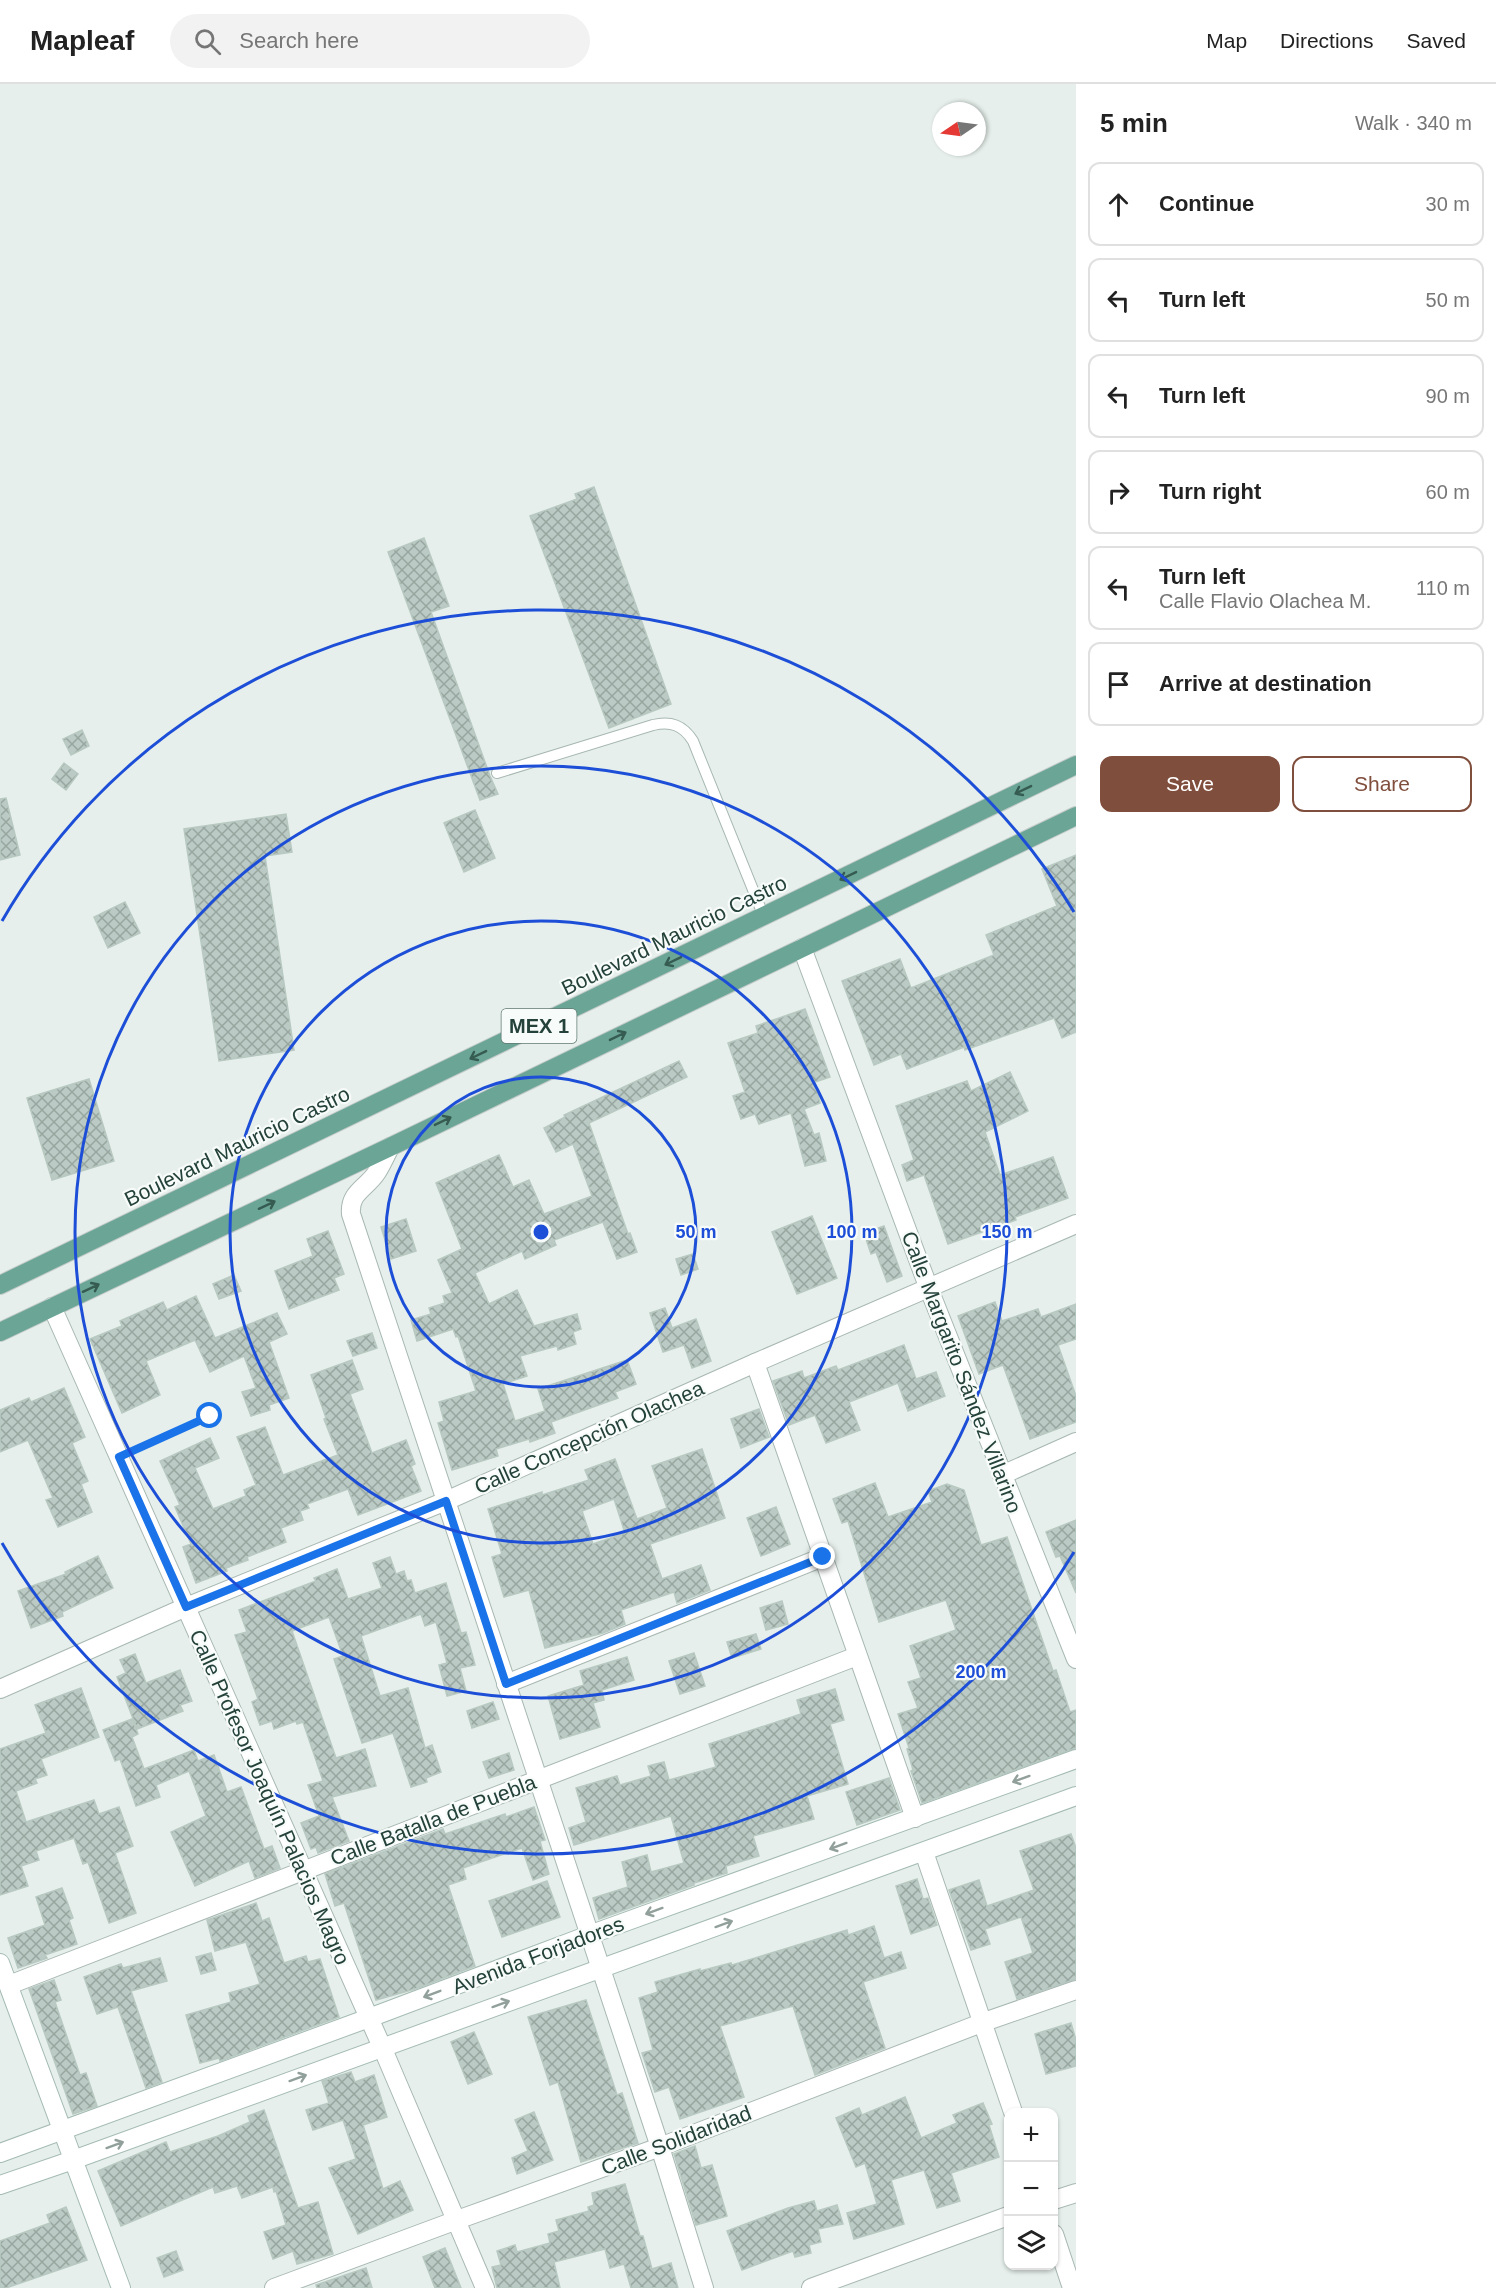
<!DOCTYPE html>
<html lang="en">
<head>
<meta charset="utf-8">
<style>
  body { margin:0; font-family:Arial,sans-serif; background:#f2f2f2; color:#222 }
  .controls { position:absolute; right:18px; bottom:18px; display:grid; overflow:hidden; border-radius:12px; box-shadow:0 2px 4px #0004 }
  .controls button { width:54px; height:54px; display:grid; place-items:center; padding:0; border:0; border-bottom:2px solid #e0e0e0; background:#fff; color:#222; font:30px sans-serif }
  .compass { position:absolute; left:932px; top:18px; width:54px; height:54px; border-radius:50%; background:#fff; box-shadow:0 2px 4px #0004; rotate:257deg }
  .stop { position:absolute; width:18px; height:18px; margin:-14px; border:4px solid #1a73e8; border-radius:50%; background:#fff }
  .stop.end { background:#1a73e8; border-color:#fff; box-shadow:0 2px 6px #0008 }
  .list { margin:0; padding:0; list-style:none }
  h2 { display:flex; justify-content:space-between; align-items:center; height:78px; margin:0; padding:0 24px; font-size:26px }
  h2 small { font-size:20px; font-weight:400; color:#767676 }
  .list li { display:grid; grid-template-columns:39px 1fr auto; gap:18px; align-items:center; box-sizing:border-box; height:84px; margin:0 12px 12px; padding:0 12px; border:2px solid #e0e0e0; border-radius:12px }
  .list b { display:block; font-size:22px; white-space:nowrap }
  .list p { margin:0; font-size:20px; white-space:nowrap; color:#767676 }
  .list em { font-size:20px; font-style:normal; color:#767676 }
  .actions { display:flex; gap:12px; padding:18px 24px }
  .actions a { flex:1; padding:14px 0; border:2px solid #804e3d; border-radius:12px; text-align:center; font-size:21px; color:#804e3d }
  .actions .main { background:#804e3d; color:#fff }
  .icon { flex:none; width:33px; height:33px; fill:none; stroke:currentColor; stroke-width:2; stroke-linecap:round; stroke-linejoin:round }
  .map { position:relative; flex:none; width:1076px; height:2204px; overflow:hidden }
  header { display:flex; align-items:center; gap:36px; box-sizing:border-box; height:84px; padding:0 30px; background:#fff; border-bottom:2px solid #e0e0e0 }
  header strong { font-size:28px }
  nav { display:flex; gap:33px; margin-inline-start:auto; font-size:21px }
  .search { width:420px; height:54px; background:#f2f2f2; display:flex; align-items:center; gap:15px; box-sizing:border-box; padding:0 21px; border-radius:33px; color:#767676; font-size:22px }
  main { display:flex }
  aside { flex:1; background:#fff }
  .map>svg:first-child { display:block }
  .building { fill:url(#building-cross-hatch); stroke:#b8c9c2; stroke-width:1.5; fill-rule:evenodd }
  .lines { fill:none; stroke-linecap:round; stroke-linejoin:round }
  .lane-casing { stroke:#a8b8b2; stroke-width:12 }
  .street-casing { stroke:#a8b8b2; stroke-width:20 }
  .secondary-casing { stroke:#a4bbb3; stroke-width:20 }
  .primary-casing { stroke:#c2cac8; stroke-width:20 }
  .path { stroke:#86b3a5; stroke-width:4; stroke-dasharray:3 4.5; stroke-linecap:butt }
  .lane { stroke:#fff; stroke-width:10 }
  .street { stroke:#fff; stroke-width:18 }
  .secondary { stroke:#fff; stroke-width:18 }
  .primary { stroke:#6aa596; stroke-width:18 }
  .oneway { stroke:#365b51 }
  .oneway2 { stroke:#92a09c }
  .route { stroke:#1a73e8; stroke-width:8 }
  .ring { fill:none; stroke:#1d4ed8; stroke-width:3 }
  .labels { text-anchor:middle; dominant-baseline:central; stroke-width:4.5; stroke-linejoin:round; paint-order:stroke }
  .shield { fill:#f7fbf9; stroke:#637a73; stroke-width:1.5 }
  .shield-label { font-size:20px; font-weight:bold; fill:#24423a }
  .street-label { font-size:21px; fill:#24423a; stroke:#f7fbf9 }
  .centre { fill:#1d4ed8; stroke:#f7fbf9; stroke-width:3 }
  .ring-label { font-size:18px; text-anchor:middle; font-weight:bold; fill:#1d4ed8; stroke:#f7fbf9; stroke-width:4.5; stroke-linejoin:round; paint-order:stroke }
</style>
</head>
<body>
<header>
<strong>Mapleaf</strong>
<div class="search"><svg class="icon" aria-label="search" viewBox="0 0 24 24"><circle cx="10" cy="10" r="6"/><path d="M15 15l6 6"/></svg>Search here</div>
<nav><a>Map</a><a>Directions</a><a>Saved</a></nav>
</header>
<main>
<div class="map">
<svg width="1076" height="2204" viewBox="0 0 1076 2204">
  <defs>
    <pattern id="building-cross-hatch" width="8" height="8" patternUnits="userSpaceOnUse" patternTransform="scale(1.5)"><rect width="8" height="8" fill="#bbcac4"/><path d="M0 0l8 8M0 8l8-8" fill="none" stroke="#98a6a0"/></pattern>
  </defs>
  <rect width="100%" height="100%" fill="#e6efeb"/>
  <!-- building -->
  <g class="building">
    <path d="M594,403L671,620L609,644L530,432L577,415L575,410Z"/>
    <path d="M424,454L449,522L431,528L490,692L498,710L480,716L388,468Z"/>
    <path d="M82,646L89,662L71,671L63,655Z"/>
    <path d="M64,679L78,690L66,706L52,695Z"/>
    <path d="M6,714L20,771L0,776V715Z"/>
    <path d="M475,726L495,774L464,788L444,739Z"/>
    <path d="M286,730L292,768L265,772L294,966L219,977L184,745Z"/>
    <path d="M1076,771V948L1062,954L1054,934L965,966L964,963L907,985L901,970L874,981L842,897L900,875L911,904L994,871L986,851L1057,822L1042,785Z"/>
    <path d="M125,818L140,849L108,864L94,833Z"/>
    <path d="M805,925L830,993L815,998L820,1019L804,1025L814,1051L819,1049L826,1077L805,1082L791,1029L759,1040L755,1030L741,1035L733,1012L745,1008L728,959L758,949L756,942Z"/>
    <path d="M679,977L687,993L589,1039L628,1150L630,1149L637,1168L617,1175L603,1138L554,1156L556,1161L525,1175L522,1167L475,1189L489,1220L517,1206L534,1242L577,1230L581,1245L573,1248L576,1260L558,1266L557,1262L520,1272L527,1292L503,1300L515,1337L545,1327L538,1305L627,1276L636,1300L615,1308L618,1314L551,1338L555,1349L530,1358L529,1355L496,1365L498,1372L452,1386L438,1339L444,1337L439,1318L476,1307L458,1252L456,1253L453,1245L417,1257L411,1236L431,1230L429,1224L445,1219L443,1212L452,1209L438,1176L462,1165L436,1099L499,1071L513,1103L529,1096L544,1130L592,1112L573,1060L556,1068L544,1044L565,1033L564,1031Z"/>
    <path d="M1010,988L1028,1027L985,1048L1000,1091L1053,1073L1068,1114L1015,1133L1016,1136L948,1160L924,1091L907,1097L902,1081L914,1076L896,1022L967,997L971,1007Z"/>
    <path d="M89,995L114,1077L52,1096L27,1014Z"/>
    <path d="M812,1132L837,1194L797,1210L772,1148Z"/>
    <path d="M406,1135L416,1167L391,1175L381,1143Z"/>
    <path d="M884,1142L902,1192L887,1198L876,1168L871,1170L864,1149Z"/>
    <path d="M328,1147L344,1190L334,1194L339,1206L289,1225L275,1187L313,1172L307,1155Z"/>
    <path d="M693,1170L698,1185L681,1191L676,1175Z"/>
    <path d="M234,1191L241,1207L219,1215L213,1200Z"/>
    <path d="M196,1212L215,1254L277,1229L287,1250L269,1258L289,1314L269,1321L270,1326L251,1332L242,1308L256,1304L244,1272L210,1288L195,1256L146,1277L160,1311L122,1329L90,1255L122,1242L120,1237L163,1218L167,1226Z"/>
    <path d="M995,1218L1002,1237L1038,1225L1041,1233L1076,1220V1255L1058,1261L1076,1312V1338L1030,1355L1003,1281L979,1290L958,1232Z"/>
    <path d="M665,1224L672,1244L696,1235L711,1277L692,1284L684,1261L663,1268L650,1229Z"/>
    <path d="M372,1249L377,1264L353,1272L347,1257Z"/>
    <path d="M904,1261L916,1295L936,1288L945,1312L908,1327L898,1299L849,1318L860,1346L826,1359L815,1331L789,1341L773,1297L802,1287L804,1294L836,1282L838,1286Z"/>
    <path d="M352,1276L363,1305L350,1310L372,1369L406,1356L415,1380L411,1382L421,1407L358,1431L348,1405L307,1420L309,1424L300,1427L303,1436L281,1444L286,1458L247,1473L248,1476L226,1484L227,1487L196,1499L183,1463L191,1460L175,1423L180,1421L160,1377L210,1354L219,1374L195,1384L213,1425L246,1412L244,1406L256,1401L237,1353L265,1343L283,1391L338,1371L324,1335L326,1334L311,1291Z"/>
    <path d="M64,1304L85,1353L72,1359L88,1397L81,1400L92,1428L58,1443L46,1416L53,1414L28,1356L0,1368V1326L29,1314L31,1318Z"/>
    <path d="M759,1325L769,1353L741,1364L731,1335Z"/>
    <path d="M702,1365L725,1434L650,1460L662,1495L701,1481L710,1506L677,1519L674,1508L621,1526L625,1540L603,1549L545,1564L529,1506L504,1513L492,1473L502,1470L488,1425L542,1408V1411L589,1396L585,1386L615,1375L637,1435L667,1424L652,1382ZM614,1415L625,1449L593,1460L582,1427Z"/>
    <path d="M875,1399L888,1433L932,1418L928,1407L947,1400L964,1406L981,1461L1007,1453L1053,1587L1056,1586L1070,1628L1076,1626V1664L922,1719L911,1687L913,1686L907,1665L909,1664L898,1630L918,1624L908,1598L921,1594L910,1562L956,1546L946,1516L879,1538L848,1437L842,1439L833,1415Z"/>
    <path d="M776,1423L790,1460L761,1472L747,1434Z"/>
    <path d="M1076,1436V1509L1060,1472L1056,1473L1046,1448Z"/>
    <path d="M98,1472L113,1504L62,1528L63,1532L31,1544L18,1507L66,1490L65,1488Z"/>
    <path d="M390,1473L396,1490L404,1487L407,1497L411,1496L415,1509L446,1499L461,1549L466,1548L475,1581L460,1584L466,1607L447,1612L439,1581L447,1579L436,1538L425,1542L421,1530L361,1552L380,1612L408,1604L425,1664L432,1661L441,1688L426,1694L427,1698L411,1703L393,1649L362,1659L334,1575L343,1572L329,1533L292,1547L336,1674L365,1665L376,1702L332,1713L349,1757L318,1769L316,1763L311,1765L301,1739L319,1732L308,1701L323,1697L303,1638L297,1640L296,1637L274,1645L272,1637L260,1641L252,1618L258,1615L235,1551L247,1548L239,1526L316,1497L314,1494L337,1485L348,1515L382,1504L373,1479Z"/>
    <path d="M782,1517L788,1540L766,1546L760,1524Z"/>
    <path d="M756,1550L761,1565L732,1574L727,1558Z"/>
    <path d="M694,1569L705,1602L680,1610L669,1577Z"/>
    <path d="M135,1570L146,1599L180,1586L192,1617L180,1621L183,1627L137,1645L117,1593L126,1589L120,1576Z"/>
    <path d="M627,1573L634,1596L602,1606L604,1616L593,1619L600,1643L560,1655L548,1612L584,1601L580,1587Z"/>
    <path d="M81,1604L99,1653L41,1675L47,1691L35,1695L37,1699L16,1707L26,1738L94,1716L99,1730L119,1723L133,1762L115,1769L136,1829L109,1839L88,1778L83,1780L74,1754L36,1767L39,1776L21,1782L28,1802L0,1811V1665L46,1649L35,1621Z"/>
    <path d="M835,1605L844,1636L830,1640L848,1700L807,1712L814,1735L753,1752L759,1772L726,1782L727,1789L694,1799V1801L599,1835L593,1814L628,1803L622,1778L647,1771L651,1788L684,1779L671,1732L574,1761L569,1744L586,1738L576,1704L617,1692L620,1701L651,1692L648,1682L664,1678L669,1696L716,1683L709,1660L801,1630L797,1616Z"/>
    <path d="M493,1618L499,1635L472,1644L467,1627Z"/>
    <path d="M132,1635L138,1650L132,1653L144,1685L194,1666L198,1677L214,1671L227,1708L241,1703L264,1765L272,1762L280,1784L255,1794L249,1777L195,1802L171,1748L206,1732L189,1687L156,1701L160,1713L136,1722L120,1675L115,1677L103,1646Z"/>
    <path d="M509,1669L514,1686L489,1694L483,1678Z"/>
    <path d="M889,1694L900,1726L857,1741L846,1708Z"/>
    <path d="M534,1723L545,1756L540,1757L549,1790L533,1796L522,1764L463,1784L466,1795L448,1801L475,1882L415,1905L376,1916L344,1819L335,1822L325,1790L443,1745L445,1750L505,1730L506,1733Z"/>
    <path d="M1071,1750L1076,1764V1895L1017,1915L1005,1878L1033,1869L1021,1833L985,1845L990,1860L971,1866L949,1806L979,1796L987,1822L1034,1806L1020,1767Z"/>
    <path d="M917,1795L923,1815L928,1814L937,1841L911,1850L896,1802Z"/>
    <path d="M547,1797L560,1833L502,1853L489,1817Z"/>
    <path d="M62,1804L73,1834L69,1836L77,1860L45,1871L47,1874L18,1884L8,1854L45,1841L36,1813Z"/>
    <path d="M256,1819L262,1837L269,1834L284,1879L306,1872L308,1878L320,1875L339,1933L220,1977L219,1974L200,1979L186,1931L231,1918L229,1909L260,1900L246,1858L215,1867L207,1836Z"/>
    <path d="M874,1842L884,1874L901,1868L906,1884L863,1898L885,1964L815,1991L793,1922L720,1942L744,2013L680,2035L669,2003L655,2008L642,1969L653,1966L639,1914L658,1908L655,1898L700,1885V1887L731,1879L732,1881L847,1846L848,1851Z"/>
    <path d="M211,1869L216,1886L201,1890L196,1873Z"/>
    <path d="M160,1874L167,1897L131,1907L162,1998L146,2004L118,1923L97,1930L84,1893L121,1880L123,1884Z"/>
    <path d="M54,1896L61,1916L55,1918L80,1991L86,1989L97,2022L73,2030L29,1905Z"/>
    <path d="M586,1916L617,2011L622,2009L638,2059L581,2078L558,1998L550,2001L528,1933Z"/>
    <path d="M1071,1939L1076,1956V1982L1046,1990L1035,1950Z"/>
    <path d="M474,1948L492,1990L468,2000L451,1958Z"/>
    <path d="M351,1988L355,1998L374,1991L387,2033L363,2041L383,2105L400,2097L413,2126L358,2150L329,2084L356,2075L343,2036L313,2046L306,2026L329,2019L322,1997Z"/>
    <path d="M905,2013L921,2054L957,2039L953,2031L983,2019L992,2040L989,2041L999,2073L951,2089L960,2117L937,2124L924,2086L891,2096L904,2140L854,2155L847,2129L877,2120L865,2079L856,2083L836,2034L859,2024L862,2031Z"/>
    <path d="M264,2026L298,2124L318,2118L333,2170L297,2180L293,2167L273,2175L264,2148L286,2141L276,2107L274,2108L273,2103L242,2114L237,2102L215,2109L213,2103L121,2142L98,2087L166,2058L170,2068L218,2052L250,2038L248,2032Z"/>
    <path d="M534,2028L553,2076L517,2090L512,2074L528,2067L515,2036Z"/>
    <path d="M695,2062L701,2084L712,2081L727,2132L696,2141L674,2070Z"/>
    <path d="M625,2100L640,2152H643L652,2185L671,2179L678,2204H631L624,2180L610,2184L605,2165L554,2178L560,2204H497L492,2183L501,2181L497,2167L515,2161L517,2168L550,2159L548,2150L559,2147L556,2136L589,2127L588,2123L594,2121L592,2109Z"/>
    <path d="M814,2117L817,2127L837,2121L843,2140L818,2145L821,2158L809,2161L811,2169L795,2173L793,2167L742,2186L727,2147L788,2124Z"/>
    <path d="M66,2123L87,2176L6,2204H0V2157L50,2139L47,2131Z"/>
    <path d="M445,2164L461,2204H435L423,2173Z"/>
    <path d="M176,2167L183,2186L164,2193L157,2174Z"/>
    <path d="M366,2184L372,2204H317L316,2201Z"/>
  </g>
  <g class="lines">
    <defs>
      <path id="lane" d="M497,689L653,641C671,637 683,641 693,657L764,833"/>
      <g id="street">
        <path d="M802,864L929,1205L1076,1575"/>
        <path d="M390,1063C386,1071 382,1080 377,1088C367,1104 349,1108 351,1130L660,2063L704,2204"/>
        <path d="M52,1223L382,1963L485,2204"/>
        <path d="M755,1279L915,1734"/>
        <path d="M1002,1391L1076,1358"/>
        <path d="M506,1600L823,1473"/>
        <path d="M0,1605L186,1523L446,1417L755,1279L1076,1140"/>
        <path d="M924,1768L1013,2028"/>
        <path d="M9,1901L857,1572"/>
        <path d="M1054,2116L1076,2109"/>
        <path d="M1054,2150L1072,2204"/>
        <path d="M274,2204L457,2136L660,2063L984,1938L1076,1906"/>
        <path d="M811,2204L1008,2132"/>
      </g>
      <g id="secondary">
        <path d="M0,1879L121,2204"/>
        <path d="M0,2069L369,1934L589,1851L1076,1675"/>
        <path d="M0,2101L73,2076L1076,1712"/>
      </g>
      <g id="primary">
        <path d="M0,1201L1076,681"/>
        <path d="M0,1248L390,1063L1076,732"/>
      </g>
    </defs>
    <!-- lane casing -->
    <use href="#lane" class="lane-casing"/>
    <!-- street casing -->
    <use href="#street" class="street-casing"/>
    <!-- secondary casing -->
    <use href="#secondary" class="secondary-casing"/>
    <!-- primary casing -->
    <use href="#primary" class="primary-casing"/>
    <!-- path -->
    <path class="path" d="M136,1365L210,1332"/>
    <!-- lane -->
    <use href="#lane" class="lane"/>
    <!-- street -->
    <use href="#street" class="street"/>
    <!-- secondary -->
    <use href="#secondary" class="secondary"/>
    <!-- primary -->
    <use href="#primary" class="primary"/>
  </g>
  <!-- one-way arrows -->
  <defs><path id="oneway-shaft" d="M-6 0H5M1.5-3L5.5 0L1.5 3" fill="none" stroke-width="1.6" stroke-linecap="round" stroke-linejoin="round" transform="scale(1.5)"/></defs>
  <g class="oneway">
    <use href="#oneway-shaft" transform="translate(1023 706) rotate(154)"/>
    <use href="#oneway-shaft" transform="translate(848 792) rotate(154)"/>
    <use href="#oneway-shaft" transform="translate(673 877) rotate(154)"/>
    <use href="#oneway-shaft" transform="translate(618 952) rotate(-26)"/>
    <use href="#oneway-shaft" transform="translate(478 971) rotate(154)"/>
    <use href="#oneway-shaft" transform="translate(443 1037) rotate(-26)"/>
    <use href="#oneway-shaft" transform="translate(267 1121) rotate(-25)"/>
    <use href="#oneway-shaft" transform="translate(91 1204) rotate(-25)"/>
  </g>
  <g class="oneway2">
    <use href="#oneway-shaft" transform="translate(1021 1695) rotate(160)"/>
    <use href="#oneway-shaft" transform="translate(838 1762) rotate(160)"/>
    <use href="#oneway-shaft" transform="translate(654 1827) rotate(160)"/>
    <use href="#oneway-shaft" transform="translate(724 1840) rotate(-20)"/>
    <use href="#oneway-shaft" transform="translate(432 1910) rotate(159)"/>
    <use href="#oneway-shaft" transform="translate(501 1920) rotate(-20)"/>
    <use href="#oneway-shaft" transform="translate(298 1994) rotate(-20)"/>
    <use href="#oneway-shaft" transform="translate(115 2061) rotate(-20)"/>
  </g>
  <g class="lines">
    <!-- route -->
    <path class="route" d="M210,1332L119,1373L186,1523L446,1417L506,1600L823,1473"/>
  </g>
  <!-- distance rings -->
  <g class="ring">
    <circle cx="541" cy="1148" r="155"/>
    <circle cx="541" cy="1148" r="311"/>
    <circle cx="541" cy="1148" r="466"/>
    <path d="M1074 1468A622 622 0 0 1 2 1459M2 837A622 622 0 0 1 1074 828"/>
  </g>
  <g class="labels">
    <!-- shield labels -->
    <rect class="shield" x="501.5" y="925" width="75" height="34" rx="4.5"/>
    <g class="shield-label">
      <text x="539" y="942">MEX 1</text>
    </g>
    <!-- street labels -->
    <g class="street-label">
      <text transform="translate(674 851) rotate(-26)">Boulevard Mauricio Castro</text>
      <text transform="translate(237 1062) rotate(-26)">Boulevard Mauricio Castro</text>
      <text transform="translate(962 1288) rotate(69)">Calle Margarito Sández Villarino</text>
      <text transform="translate(589 1353) rotate(-24)">Calle Concepción Olachea</text>
      <text transform="translate(270 1713) rotate(66)">Calle Profesor Joaquín Palacios Magro</text>
      <text transform="translate(433 1736) rotate(-21)">Calle Batalla de Puebla</text>
      <text transform="translate(538 1871) rotate(-21)">Avenida Forjadores</text>
      <text transform="translate(676 2056) rotate(-21)">Calle Solidaridad</text>
    </g>
  </g>
  <circle cx="541" cy="1148" r="9" class="centre"/>
  <g class="ring-label">
    <text x="696" y="1154">50 m</text>
    <text x="852" y="1154">100 m</text>
    <text x="1007" y="1154">150 m</text>
    <text x="981" y="1594">200 m</text>
  </g>
</svg>
<div class="controls">
<button>+</button>
<button>−</button>
<button><svg class="icon" aria-label="layers" viewBox="0 0 24 24"><path d="M12 4l9 5-9 5-9-5zM3 14l9 5 9-5"/></svg></button>
</div>
<svg class="compass" viewBox="-18 -18 36 36"><path d="M0-13l5 13h-10z" fill="#e53935"/><path d="M0 13l5-13h-10z" fill="#767676"/></svg>
<div class="stop" style="left:210px;top:1332px"></div>
<div class="stop end" style="left:823px;top:1473px"></div>
</div>
<aside>
<h2>5 min<small>Walk · 340 m</small></h2>
<ul class="list">
<li><svg class="icon" aria-label="ahead" viewBox="0 0 24 24"><path d="M12 20V5M6 11l6-6 6 6"/></svg><div><b>Continue</b></div><em>30 m</em></li>
<li><svg class="icon" aria-label="left" viewBox="0 0 24 24"><path d="M17 20v-9H6M10 6l-5 5 5 5"/></svg><div><b>Turn left</b></div><em>50 m</em></li>
<li><svg class="icon" aria-label="left" viewBox="0 0 24 24"><path d="M17 20v-9H6M10 6l-5 5 5 5"/></svg><div><b>Turn left</b></div><em>90 m</em></li>
<li><svg class="icon" aria-label="right" viewBox="0 0 24 24"><path d="M7 20v-9h11M14 6l5 5-5 5"/></svg><div><b>Turn right</b></div><em>60 m</em></li>
<li><svg class="icon" aria-label="left" viewBox="0 0 24 24"><path d="M17 20v-9H6M10 6l-5 5 5 5"/></svg><div><b>Turn left</b><p>Calle Flavio Olachea M.</p></div><em>110 m</em></li>
<li><svg class="icon" aria-label="arrive" viewBox="0 0 24 24"><path d="M6 21V4h12l-3 4 3 4H6"/></svg><div><b>Arrive at destination</b></div></li>
</ul>
<div class="actions"><a class="main">Save</a><a>Share</a></div>
</aside>
</main>
</body>
</html>
